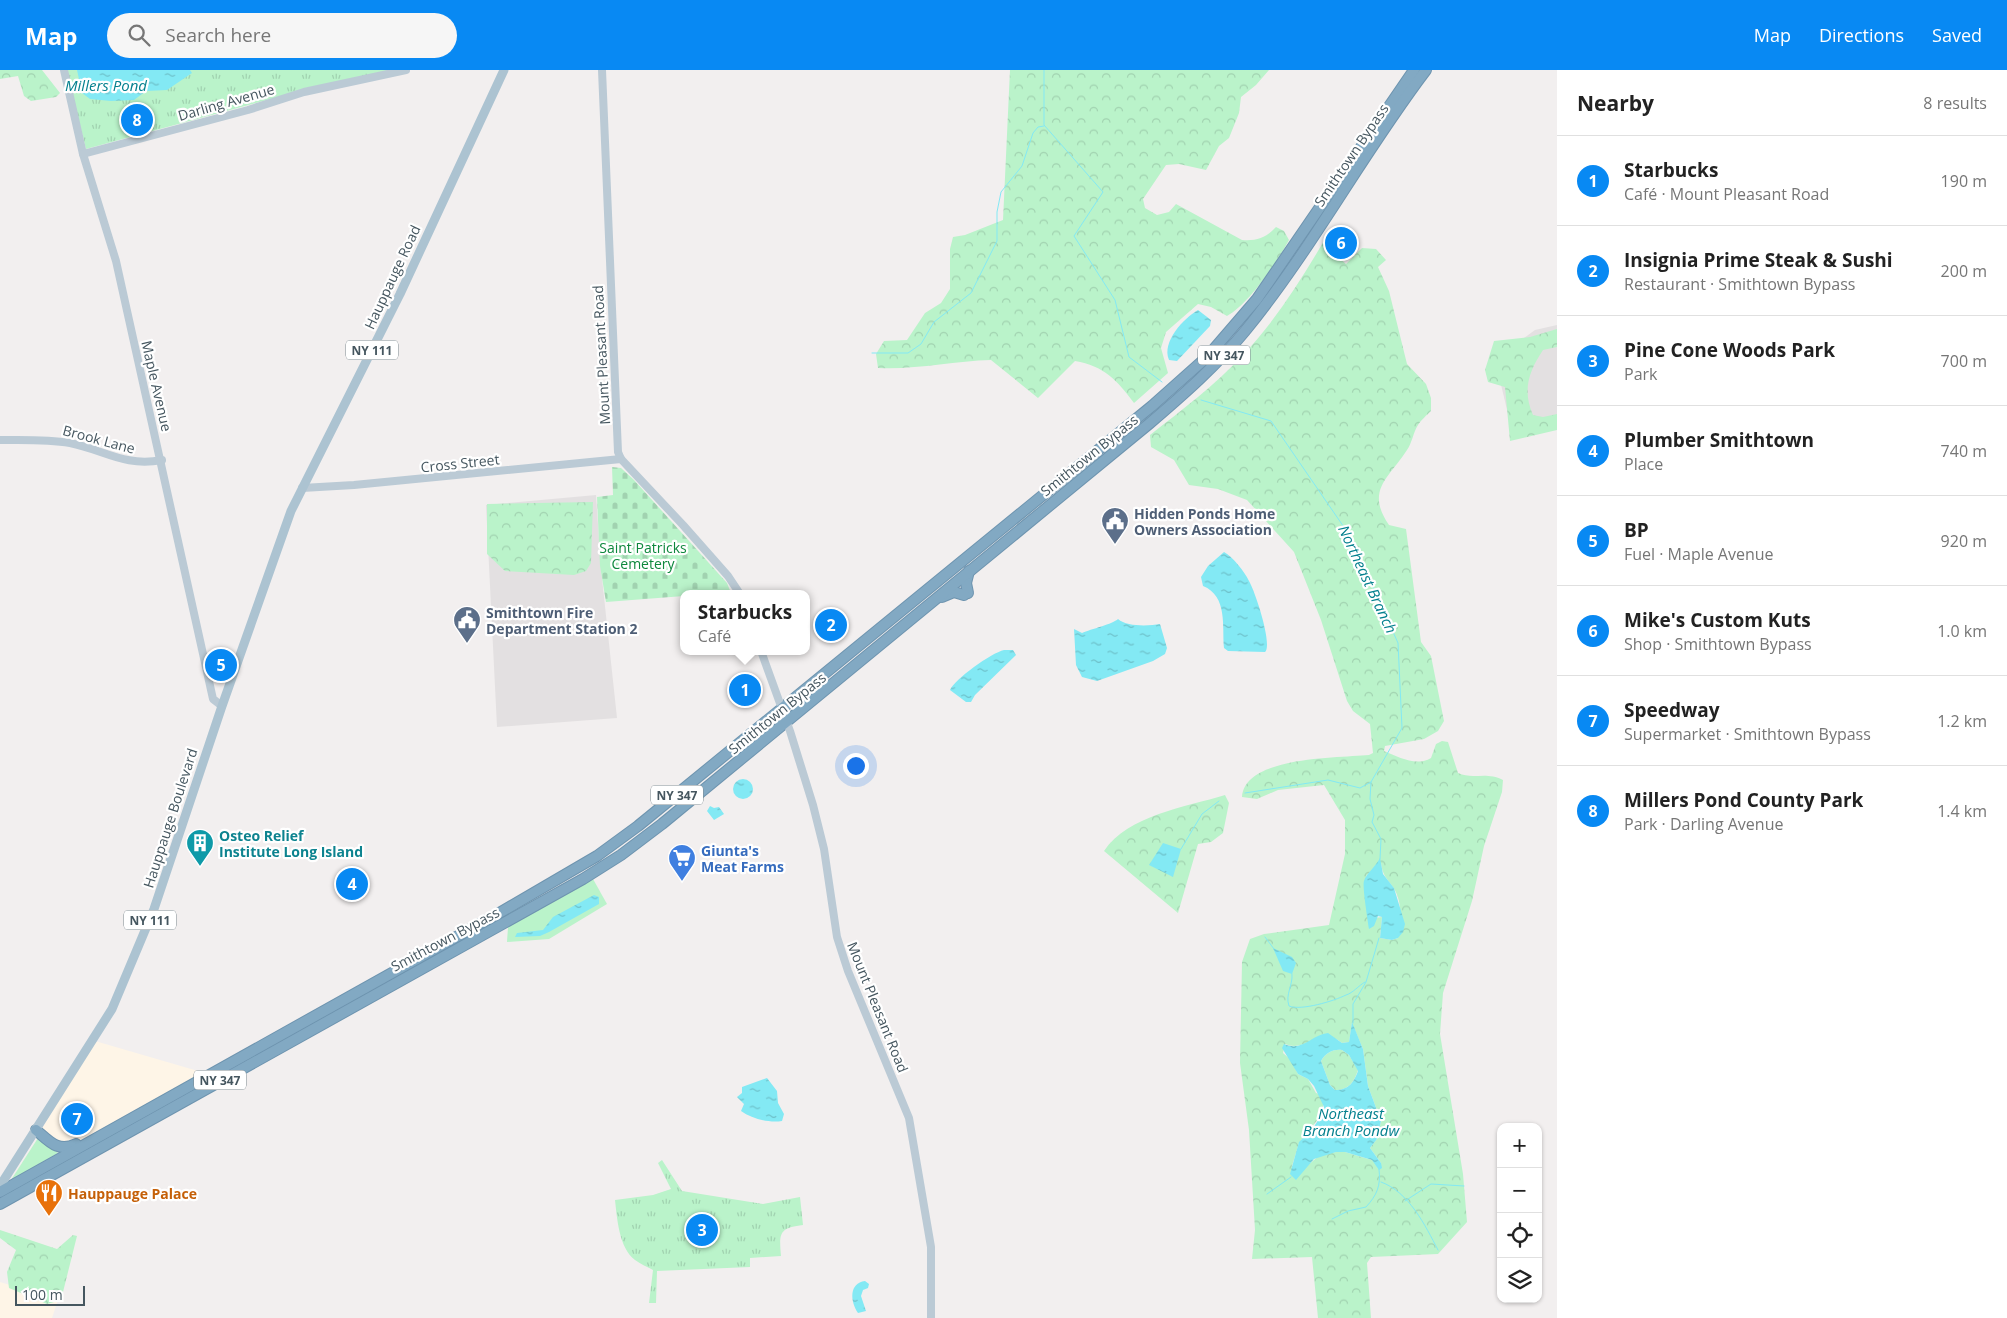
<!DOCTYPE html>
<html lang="en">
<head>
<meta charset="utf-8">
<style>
  body { margin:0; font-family:"Open Sans",sans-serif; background:#f6f6f6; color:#222 }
  .controls { position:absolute; right:15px; bottom:15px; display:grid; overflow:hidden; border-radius:10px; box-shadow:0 1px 4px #0004 }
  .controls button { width:45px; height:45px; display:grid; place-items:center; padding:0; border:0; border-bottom:1px solid #e0e0e0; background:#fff; color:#222; font:25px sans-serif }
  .scale { position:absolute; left:15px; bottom:12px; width:70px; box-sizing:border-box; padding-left:5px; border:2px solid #45565f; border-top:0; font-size:14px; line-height:18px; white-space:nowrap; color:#45565f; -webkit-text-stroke:4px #fff; paint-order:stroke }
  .you { position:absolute; left:855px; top:695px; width:18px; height:18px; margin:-12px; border:4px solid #fff; border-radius:50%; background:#1a73e8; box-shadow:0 0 0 8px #1a73e833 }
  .badge { display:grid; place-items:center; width:32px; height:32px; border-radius:50%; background:#0889f3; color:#fff; font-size:16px; font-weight:700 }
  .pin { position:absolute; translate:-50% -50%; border:2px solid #fff; box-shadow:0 1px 5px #0006 }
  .popup { position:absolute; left:680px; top:520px; width:130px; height:65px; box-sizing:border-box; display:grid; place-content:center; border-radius:10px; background:#fff; filter:drop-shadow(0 1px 4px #0005); font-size:16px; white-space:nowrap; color:#767676 }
  .popup b { font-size:19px; color:#222 }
  .popup::after { content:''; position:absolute; left:50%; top:100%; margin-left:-10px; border:10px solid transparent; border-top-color:#fff }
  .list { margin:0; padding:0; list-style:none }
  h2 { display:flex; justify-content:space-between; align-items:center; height:65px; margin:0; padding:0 20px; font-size:21px }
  h2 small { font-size:16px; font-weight:400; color:#767676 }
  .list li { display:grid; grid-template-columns:32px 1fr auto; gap:15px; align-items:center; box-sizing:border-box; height:90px; padding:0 20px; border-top:1px solid #e0e0e0 }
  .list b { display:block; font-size:19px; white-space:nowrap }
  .list p { margin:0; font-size:16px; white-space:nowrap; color:#767676 }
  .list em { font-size:16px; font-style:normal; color:#767676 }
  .icon { flex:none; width:28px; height:28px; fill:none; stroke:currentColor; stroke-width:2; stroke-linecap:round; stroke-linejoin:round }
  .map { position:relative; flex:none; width:1557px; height:1248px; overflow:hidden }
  header { display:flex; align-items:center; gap:30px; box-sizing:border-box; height:70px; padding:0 25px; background:#0889f3; color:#fff }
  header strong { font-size:24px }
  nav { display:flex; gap:28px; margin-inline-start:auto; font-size:18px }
  .search { width:350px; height:45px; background:#f6f6f6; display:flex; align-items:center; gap:12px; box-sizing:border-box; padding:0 18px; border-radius:28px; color:#767676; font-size:19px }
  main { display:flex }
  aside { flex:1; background:#fff }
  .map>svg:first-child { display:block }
  .commercial { fill:#fef5e7 }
  .education { fill:#e3e0e1 }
  .green { fill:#baf3ca }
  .forest { fill:url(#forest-crowns); fill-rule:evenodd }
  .cemetery { fill:url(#cemetery-stones) }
  .park { fill:url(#park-tufts) }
  .water { fill:url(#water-ripples); fill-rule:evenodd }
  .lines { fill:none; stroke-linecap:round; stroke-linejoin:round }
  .stream { stroke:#83e9f4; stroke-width:1 }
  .highway-casing { stroke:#6e94af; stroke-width:12 }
  .secondary { stroke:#bbcad5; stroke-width:8 }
  .primary { stroke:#acc3d1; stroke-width:9 }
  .highway { stroke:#82a9c3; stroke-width:10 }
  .labels { text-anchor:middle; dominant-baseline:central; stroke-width:4.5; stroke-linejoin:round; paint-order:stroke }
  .shield { fill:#fff; stroke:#7d898f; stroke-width:1 }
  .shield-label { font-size:12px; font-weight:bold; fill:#45565f }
  .street-label { font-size:14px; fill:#45565f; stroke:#fff }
  .service-label { font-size:14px; font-weight:bold; fill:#4e5e75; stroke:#fff; text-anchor:start }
  .park-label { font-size:14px; fill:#0e883d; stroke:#fff }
  .culture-label { font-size:14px; font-weight:bold; fill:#0d838f; stroke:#fff; text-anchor:start }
  .shop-label { font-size:14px; font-weight:bold; fill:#366cbe; stroke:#fff; text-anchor:start }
  .food-label { font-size:14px; font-weight:bold; fill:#c56008; stroke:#fff; text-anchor:start }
  .water-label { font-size:15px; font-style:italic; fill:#04808e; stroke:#fff }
</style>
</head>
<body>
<header>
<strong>Map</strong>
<div class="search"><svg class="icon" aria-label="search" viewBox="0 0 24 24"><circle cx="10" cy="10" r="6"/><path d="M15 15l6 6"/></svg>Search here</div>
<nav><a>Map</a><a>Directions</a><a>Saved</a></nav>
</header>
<main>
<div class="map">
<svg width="1557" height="1248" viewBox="0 0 1557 1248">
  <defs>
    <pattern id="forest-crowns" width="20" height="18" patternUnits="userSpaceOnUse" patternTransform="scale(1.25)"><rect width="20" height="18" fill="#baf3ca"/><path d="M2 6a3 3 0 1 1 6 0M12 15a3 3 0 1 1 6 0" fill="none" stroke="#a1d2b0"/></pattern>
    <pattern id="cemetery-stones" width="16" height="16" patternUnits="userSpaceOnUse" patternTransform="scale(1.25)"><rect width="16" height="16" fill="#baf3ca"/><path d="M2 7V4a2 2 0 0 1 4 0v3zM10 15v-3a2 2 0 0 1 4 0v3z" fill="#a1d2b0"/></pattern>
    <pattern id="park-tufts" width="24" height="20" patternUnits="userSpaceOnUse" patternTransform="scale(1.25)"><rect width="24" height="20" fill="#baf3ca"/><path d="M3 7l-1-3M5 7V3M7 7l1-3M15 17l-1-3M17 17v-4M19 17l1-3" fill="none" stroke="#a1d2b0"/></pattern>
    <pattern id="water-ripples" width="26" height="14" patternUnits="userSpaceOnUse" patternTransform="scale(1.25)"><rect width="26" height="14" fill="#83e9f4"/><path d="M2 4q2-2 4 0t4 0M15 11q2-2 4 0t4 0" fill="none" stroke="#6dc0c9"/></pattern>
  </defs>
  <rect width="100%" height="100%" fill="#f2efef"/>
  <!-- commercial -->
  <g class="commercial">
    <path d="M95,971L198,1001L197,1006L70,1076L60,1075L41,1060Z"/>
    <path d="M0,1212L58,1230L52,1248H0Z"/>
  </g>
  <!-- education -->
  <g class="education">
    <path d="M1557,255V356L1514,369L1498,302L1505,282L1535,260Z"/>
    <path d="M596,425L601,499L617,648L497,657L486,435Z"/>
  </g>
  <!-- green -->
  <g class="green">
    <path d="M593,809L607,834L549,869L507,872L508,857Z"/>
    <path d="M38,1068L58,1083L11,1110Z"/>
  </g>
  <!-- forest -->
  <g class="forest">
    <path d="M0,0H42L60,23L56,27L31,31L24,26L18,6L0,9Z"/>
    <path d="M1010,0H1269L1256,15L1241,27L1239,43L1229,68L1219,76L1206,100L1179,94L1166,95L1143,129L1145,138L1157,145L1169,142L1176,134L1242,170C1257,171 1266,168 1276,157L1284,161L1289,170C1277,192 1249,234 1227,246L1211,237L1198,234L1166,262L1161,278L1168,303L1134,333C1117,310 1104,296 1075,291L1038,328L991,290C953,291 915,300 878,298L876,284L884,271L907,270L925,243L941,233L950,219V179L953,167L965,165L1003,150Z"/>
    <path d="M1328,164L1338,187L1346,194L1362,178L1376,179L1386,190L1378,197L1389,221L1407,294L1426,314L1431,328V341C1427,345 1421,350 1418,355C1413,363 1412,373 1407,380C1389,408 1365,420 1389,455L1406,459L1421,572L1431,586L1444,651L1438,661L1424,669L1385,676L1384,681C1399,687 1416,697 1431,688L1436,674L1442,671L1448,672L1458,703C1473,710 1486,701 1503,710L1502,722L1484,776L1472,831L1443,923L1440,964L1463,1104L1467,1152L1438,1184L1371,1187L1367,1193L1371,1248H1318L1312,1187L1252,1189L1255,1160L1249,1060L1240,993L1242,892L1250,869L1264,864L1329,855L1345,784V750L1324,715L1278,720L1257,729L1242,727C1245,686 1338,688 1369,685L1373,683L1370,654L1353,641L1347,631L1321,550L1294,482L1247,430L1218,419L1189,415L1174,390L1151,377L1150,365C1182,340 1215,315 1243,285C1277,249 1303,207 1328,164ZM1381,793C1382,804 1387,809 1393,817C1403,832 1401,852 1398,868L1392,870L1380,868L1382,847L1368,849L1366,806ZM1352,953L1363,979L1368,1016L1381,1051L1377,1069L1370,1078L1381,1093L1379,1099L1375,1091L1345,1082H1336L1320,1085L1308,1095L1292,1096L1299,1073L1323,1043V1032L1319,1024L1316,1023L1308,1009L1298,1004L1291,990L1283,983L1285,974C1306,983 1322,956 1342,973L1349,972Z"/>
    <path d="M1557,259V277L1543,280C1529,301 1522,320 1533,345L1543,347L1557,344V360L1510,371L1505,317L1488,312L1485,300L1494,271L1530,267Z"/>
    <path d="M593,432L591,493L586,501L574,505L505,501L487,484V434Z"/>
    <path d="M1225,725L1229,733L1223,763L1211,772L1198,774L1178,843L1104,781C1128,745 1186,737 1225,725Z"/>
    <path d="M1342,980L1349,985L1358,1000C1354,1012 1349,1020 1335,1020L1330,1015L1321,991C1326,983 1332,979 1342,980Z"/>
    <path d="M0,1160L57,1179L73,1165L77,1166L61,1230L47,1234L9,1218L7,1202L16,1180L0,1168Z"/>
  </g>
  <!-- cemetery -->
  <path class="cemetery" d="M612,397L621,398L634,410L727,513L731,523L684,524V526L606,532L600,496L597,427L613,425Z"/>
  <!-- park -->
  <g class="park">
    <path d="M66,0H391L304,20L86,79Z"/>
    <path d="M662,1090L682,1121L763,1134L800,1127L803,1155C779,1158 779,1163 781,1186L750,1188V1197L657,1201L656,1233H649L653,1200C648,1197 640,1194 635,1190C619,1178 617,1148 615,1130L653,1125L671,1119L658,1093Z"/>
  </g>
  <!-- water -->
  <g class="water">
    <path d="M77,0H190L192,3L167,20L146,21L134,30L111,31L90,29L82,23Z"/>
    <path d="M1198,240L1211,250L1210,256L1177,291L1169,290C1161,272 1184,248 1198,240Z"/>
    <path d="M1224,482C1233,487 1244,501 1249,511C1255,521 1273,575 1265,582L1228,581L1224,578C1222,557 1228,526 1203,516L1201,507L1208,496Z"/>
    <path d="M1118,549C1127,557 1149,556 1160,554L1167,578L1165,584L1153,591L1097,611L1082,607L1076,595L1074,559L1082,563C1091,559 1113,554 1118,549Z"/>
    <path d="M1004,580H1013L1016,585L975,625L971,632H966L950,620C955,609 991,583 1004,580Z"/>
    <circle cx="743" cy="719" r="10"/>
    <path d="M710,736L714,738L719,737L724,744L714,750L707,741Z"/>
    <path d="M1163,773L1181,779L1173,807L1149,795Z"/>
    <path d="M1380,788L1383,804L1394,818L1405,854L1403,862L1398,868L1392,870L1380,868L1382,847L1378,846L1374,856L1369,859C1368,852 1362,815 1364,811C1366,804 1376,796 1380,788Z"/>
    <path d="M594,825L599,827V834L549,862L540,866L515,867L517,863L543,860L553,847Z"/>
    <path d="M1273,878L1292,887L1296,893L1292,904L1283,901Z"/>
    <path d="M1352,952L1363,979L1368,1016L1381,1051L1377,1069L1370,1078L1381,1093L1382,1098L1379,1100L1372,1090L1345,1082H1336L1314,1089L1296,1110L1290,1104L1299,1072L1313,1058L1323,1043L1324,1037L1314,1016L1308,1009L1298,1004L1282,978L1284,974C1303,982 1311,965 1328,963L1342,973L1349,972ZM1342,980L1349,985L1358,1001C1354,1012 1349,1020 1335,1020L1330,1015L1321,991C1326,983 1332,979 1342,980Z"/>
    <path d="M767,1008L777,1021L778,1033L784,1044L782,1051C769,1053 752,1049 741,1041L744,1034L737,1027L742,1023V1017Z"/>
    <path d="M865,1211L869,1214L868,1218L863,1220L861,1226L866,1241L858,1243C850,1231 849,1213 865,1211Z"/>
  </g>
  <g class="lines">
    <!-- stream -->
    <g class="stream">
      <path d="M1044,0V55L1103,122L1074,166L1115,230L1129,287L1162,312"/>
      <path d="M872,283H908L921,274L934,252L971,223L997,171V142L1001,122L1022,96L1033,63L1038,57L1044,56"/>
      <path d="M1201,330L1271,351L1350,466L1398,573L1402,658L1371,712L1370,729L1374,745L1372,752L1381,769L1380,789"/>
      <path d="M1245,723L1328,710L1360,718L1371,712"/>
      <path d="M1181,779L1202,744L1219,731"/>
      <path d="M1265,867L1274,879"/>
      <path d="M1292,904C1293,916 1285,924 1289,936C1301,941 1334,931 1346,925C1353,923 1358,916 1365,912"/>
      <path d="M1353,953V934L1366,912L1379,868"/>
      <path d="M1381,1112C1409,1122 1425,1155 1438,1180"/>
      <path d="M1267,1124L1291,1107"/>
      <path d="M1405,1131L1431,1114L1464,1116"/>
      <path d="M1332,1149L1348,1141L1366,1137C1377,1125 1381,1116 1379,1099"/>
    </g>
    <defs>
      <g id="highway">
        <path d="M968,523L966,513L969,501"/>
        <path d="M942,527L954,522L964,525"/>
        <path d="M36,1060C49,1071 58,1083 76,1074"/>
        <path d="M0,1122L501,842L597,786L638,756L1152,336L1207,287L1257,229L1414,0"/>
        <path d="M0,1134L583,809L621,785L662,754L1150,353C1184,324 1217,295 1245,261C1312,179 1362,84 1426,0"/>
      </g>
    </defs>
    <!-- highway casing -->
    <use href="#highway" class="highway-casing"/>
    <!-- secondary -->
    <g class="secondary">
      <path d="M64,0L83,84L116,191L213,629L222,636"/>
      <path d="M602,0L618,382L621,389L683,455L728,506L740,524"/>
      <path d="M83,84L248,40L304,22L406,0"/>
      <path d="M0,370C23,370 47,369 70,373C105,380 124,397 162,390"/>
      <path d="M302,418L354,415L621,389"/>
      <path d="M761,581L790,661L813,735L824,779L837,867L848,901L909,1048L931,1177V1248"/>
    </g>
    <!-- primary -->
    <path class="primary" d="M0,1116L112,939L154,839L222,636L291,441L400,224L504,0"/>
    <!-- highway -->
    <use href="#highway" class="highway"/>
  </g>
  <!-- icons -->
  <defs>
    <symbol id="civic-pin" viewBox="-11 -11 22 30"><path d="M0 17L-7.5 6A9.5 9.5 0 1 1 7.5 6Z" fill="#5c6f8a" stroke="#fff"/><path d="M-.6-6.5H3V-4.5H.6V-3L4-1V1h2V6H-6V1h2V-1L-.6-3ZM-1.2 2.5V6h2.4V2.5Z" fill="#fff"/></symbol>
    <symbol id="building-pin" viewBox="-11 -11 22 30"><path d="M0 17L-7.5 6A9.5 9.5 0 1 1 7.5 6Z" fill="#0f9aa8" stroke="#fff"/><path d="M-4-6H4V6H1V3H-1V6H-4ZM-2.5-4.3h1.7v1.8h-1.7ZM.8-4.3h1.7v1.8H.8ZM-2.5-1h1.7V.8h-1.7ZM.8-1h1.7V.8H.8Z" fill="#fff"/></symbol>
    <symbol id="supermarket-pin" viewBox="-11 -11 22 30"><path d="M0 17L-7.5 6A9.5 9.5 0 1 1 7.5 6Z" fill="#3f7fe0" stroke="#fff"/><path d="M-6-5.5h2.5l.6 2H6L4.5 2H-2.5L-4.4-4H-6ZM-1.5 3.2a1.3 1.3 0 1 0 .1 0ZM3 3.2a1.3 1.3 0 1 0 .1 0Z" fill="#fff"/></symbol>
    <symbol id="restaurant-pin" viewBox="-11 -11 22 30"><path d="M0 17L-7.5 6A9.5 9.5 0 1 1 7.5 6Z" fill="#e8710a" stroke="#fff"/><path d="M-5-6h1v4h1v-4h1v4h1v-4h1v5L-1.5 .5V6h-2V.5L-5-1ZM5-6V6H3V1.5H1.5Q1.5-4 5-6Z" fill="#fff"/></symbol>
  </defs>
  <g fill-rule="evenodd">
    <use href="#civic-pin" x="1099" y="435" width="32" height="43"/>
    <use href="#civic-pin" x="451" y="534" width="32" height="43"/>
    <use href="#building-pin" x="184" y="757" width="32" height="43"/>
    <use href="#supermarket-pin" x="666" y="772" width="32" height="43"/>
    <use href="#restaurant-pin" x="33" y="1107" width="32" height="43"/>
  </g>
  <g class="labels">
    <!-- shield labels -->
    <g class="shield">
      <rect x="346" y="270.5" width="52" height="19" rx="4"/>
      <rect x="1198" y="275.5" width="52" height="19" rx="4"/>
      <rect x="651" y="715.5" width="52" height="19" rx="4"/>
      <rect x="124" y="840.5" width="52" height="19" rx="4"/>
      <rect x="194" y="1000.5" width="52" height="19" rx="4"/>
    </g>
    <g class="shield-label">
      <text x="372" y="280">NY 111</text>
      <text x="1224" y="285">NY 347</text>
      <text x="677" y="725">NY 347</text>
      <text x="150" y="850">NY 111</text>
      <text x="220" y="1010">NY 347</text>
    </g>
    <!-- street labels -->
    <g class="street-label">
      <text transform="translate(226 32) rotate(-16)">Darling Avenue</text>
      <text transform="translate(1351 85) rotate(-56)">Smithtown Bypass</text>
      <text transform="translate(392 207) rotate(-65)">Hauppauge Road</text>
      <text transform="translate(601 285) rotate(-93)">Mount Pleasant Road</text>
      <text transform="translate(157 316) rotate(77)">Maple Avenue</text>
      <text transform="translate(99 369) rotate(15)">Brook Lane</text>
      <text transform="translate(1089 385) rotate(-39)">Smithtown Bypass</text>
      <text transform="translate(460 393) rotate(-6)">Cross Street</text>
      <text transform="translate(777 643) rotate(-39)">Smithtown Bypass</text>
      <text transform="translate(170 748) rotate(-72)">Hauppauge Boulevard</text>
      <text transform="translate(445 869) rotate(-28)">Smithtown Bypass</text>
      <text transform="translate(878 937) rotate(68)">Mount Pleasant Road</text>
    </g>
    <!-- service labels -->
    <g class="service-label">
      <text x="1134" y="443">Hidden Ponds Home<tspan x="1134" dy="16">Owners Association</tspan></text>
      <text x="486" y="542">Smithtown Fire<tspan x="486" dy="16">Department Station 2</tspan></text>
    </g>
    <!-- park labels -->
    <g class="park-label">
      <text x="643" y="477">Saint Patricks<tspan x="643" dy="16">Cemetery</tspan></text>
    </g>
    <!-- culture labels -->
    <g class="culture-label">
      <text x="219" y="765">Osteo Relief<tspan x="219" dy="16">Institute Long Island</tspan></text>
    </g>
    <!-- shop labels -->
    <g class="shop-label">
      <text x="701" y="780">Giunta's<tspan x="701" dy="16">Meat Farms</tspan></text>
    </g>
    <!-- food labels -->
    <g class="food-label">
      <text x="68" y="1123">Hauppauge Palace</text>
    </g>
    <!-- water labels -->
    <g class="water-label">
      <text x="106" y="15">Millers Pond</text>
      <text transform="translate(1368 509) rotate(65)">Northeast Branch</text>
      <text x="1351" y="1043">Northeast<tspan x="1351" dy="17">Branch Pondw</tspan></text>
    </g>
  </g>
</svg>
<div class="controls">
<button>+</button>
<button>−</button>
<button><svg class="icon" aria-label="locate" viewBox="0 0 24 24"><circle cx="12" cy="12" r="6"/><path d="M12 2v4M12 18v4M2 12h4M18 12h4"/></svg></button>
<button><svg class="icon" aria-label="layers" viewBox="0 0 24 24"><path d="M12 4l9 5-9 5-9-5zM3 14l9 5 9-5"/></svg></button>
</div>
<div class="scale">100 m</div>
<div class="you"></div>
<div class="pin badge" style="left:745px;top:620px">1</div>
<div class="popup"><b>Starbucks</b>Café</div>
<div class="pin badge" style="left:831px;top:555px">2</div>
<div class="pin badge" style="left:702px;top:1160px">3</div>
<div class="pin badge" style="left:352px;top:814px">4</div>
<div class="pin badge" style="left:221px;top:595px">5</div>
<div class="pin badge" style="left:1341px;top:173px">6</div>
<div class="pin badge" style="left:77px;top:1049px">7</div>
<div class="pin badge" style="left:137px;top:50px">8</div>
</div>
<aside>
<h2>Nearby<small>8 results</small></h2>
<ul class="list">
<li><span class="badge">1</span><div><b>Starbucks</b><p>Café · Mount Pleasant Road</p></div><em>190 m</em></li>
<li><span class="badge">2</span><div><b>Insignia Prime Steak &amp; Sushi</b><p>Restaurant · Smithtown Bypass</p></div><em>200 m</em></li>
<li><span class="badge">3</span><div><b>Pine Cone Woods Park</b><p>Park</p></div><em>700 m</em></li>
<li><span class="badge">4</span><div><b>Plumber Smithtown</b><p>Place</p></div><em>740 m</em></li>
<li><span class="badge">5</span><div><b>BP</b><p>Fuel · Maple Avenue</p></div><em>920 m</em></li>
<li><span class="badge">6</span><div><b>Mike's Custom Kuts</b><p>Shop · Smithtown Bypass</p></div><em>1.0 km</em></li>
<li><span class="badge">7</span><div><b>Speedway</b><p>Supermarket · Smithtown Bypass</p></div><em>1.2 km</em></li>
<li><span class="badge">8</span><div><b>Millers Pond County Park</b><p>Park · Darling Avenue</p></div><em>1.4 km</em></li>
</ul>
</aside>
</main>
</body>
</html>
